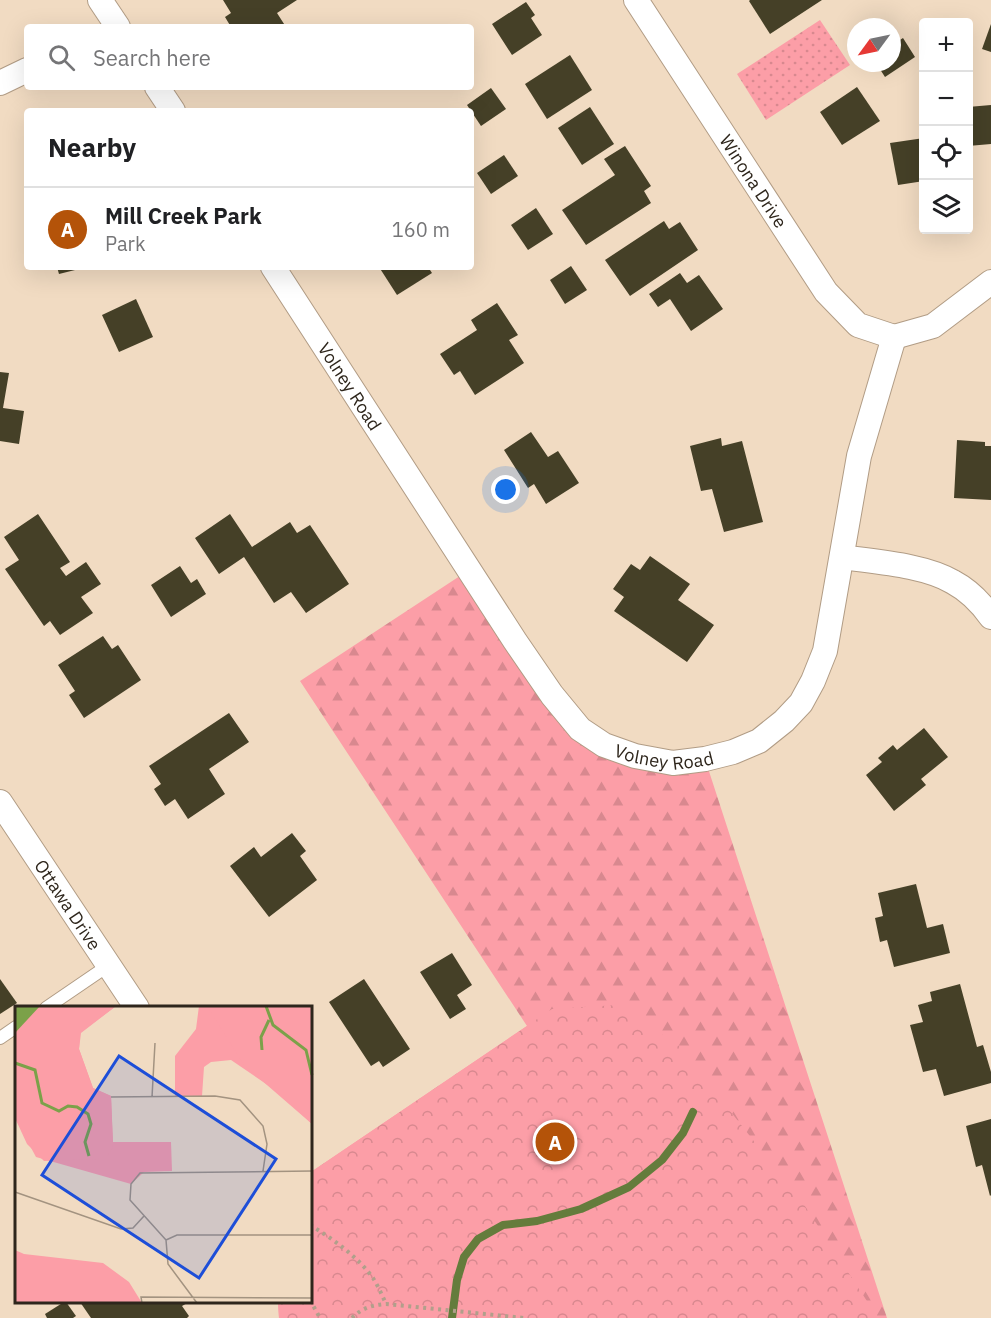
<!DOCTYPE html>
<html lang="en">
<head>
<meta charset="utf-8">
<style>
  body { margin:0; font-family:"IBM Plex Sans",sans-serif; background:#f6f6f6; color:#202124 }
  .controls { position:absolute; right:18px; top:18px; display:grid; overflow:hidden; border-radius:6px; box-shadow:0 6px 24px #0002 }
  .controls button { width:54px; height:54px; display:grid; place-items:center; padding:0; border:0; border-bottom:2px solid #e0e0e0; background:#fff; color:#202124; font:30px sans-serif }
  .compass { position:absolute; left:847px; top:18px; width:54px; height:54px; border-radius:50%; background:#fff; box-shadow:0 6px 24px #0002; rotate:237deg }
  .you { position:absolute; left:506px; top:490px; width:21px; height:21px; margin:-15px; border:4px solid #fff; border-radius:50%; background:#1a73e8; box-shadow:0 0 0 9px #1a73e833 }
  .badge { display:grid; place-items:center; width:39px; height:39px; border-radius:50%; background:#b45309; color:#fff; font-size:20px; font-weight:700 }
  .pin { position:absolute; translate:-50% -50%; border:3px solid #fff; box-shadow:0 2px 6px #0006 }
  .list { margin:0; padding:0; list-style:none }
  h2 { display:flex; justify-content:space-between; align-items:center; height:78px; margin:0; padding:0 24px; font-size:26px }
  h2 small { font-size:20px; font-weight:400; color:#757577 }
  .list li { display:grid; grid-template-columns:39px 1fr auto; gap:18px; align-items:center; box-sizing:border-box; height:84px; padding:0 24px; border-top:2px solid #e0e0e0 }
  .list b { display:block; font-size:22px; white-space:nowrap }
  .list p { margin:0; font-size:20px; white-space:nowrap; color:#757577 }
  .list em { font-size:20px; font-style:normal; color:#757577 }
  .icon { flex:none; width:33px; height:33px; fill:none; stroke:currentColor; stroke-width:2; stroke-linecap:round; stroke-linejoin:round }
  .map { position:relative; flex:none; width:991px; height:1318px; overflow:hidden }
  .search { position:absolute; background:#fff; box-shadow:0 6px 24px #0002; left:24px; top:24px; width:450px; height:66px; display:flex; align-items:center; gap:15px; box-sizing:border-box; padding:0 21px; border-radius:6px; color:#757577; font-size:22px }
  .panel { position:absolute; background:#fff; box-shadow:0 6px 24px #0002; left:24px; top:108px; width:450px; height:162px; border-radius:6px }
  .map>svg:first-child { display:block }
  .grass { fill:url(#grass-dots) }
  .forest { fill:url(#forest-firs) }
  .park { fill:url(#park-crowns) }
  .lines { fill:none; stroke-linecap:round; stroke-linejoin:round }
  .stream { stroke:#647c3c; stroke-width:8 }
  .building { fill:#454027 }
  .lane-casing { stroke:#b19c85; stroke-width:14 }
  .street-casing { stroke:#b19c85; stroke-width:26 }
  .path { stroke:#b19f8b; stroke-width:4; stroke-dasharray:3 4.5; stroke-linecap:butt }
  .lane { stroke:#fff; stroke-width:12 }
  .street { stroke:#fff; stroke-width:24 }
  .labels { text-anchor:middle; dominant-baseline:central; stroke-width:6; stroke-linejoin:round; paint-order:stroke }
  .street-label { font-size:18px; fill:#2e261c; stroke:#fff }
  .inset-river { fill:none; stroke:#7ba149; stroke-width:3 }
  .inset-road { fill:none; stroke:#a39380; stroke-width:1.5 }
  .view { fill:#1d4ed8; fill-opacity:0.15; stroke:#1d4ed8; stroke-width:3 }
  .inset-edge { fill:none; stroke:#2e261c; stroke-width:3 }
</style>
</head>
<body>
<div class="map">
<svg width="991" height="1318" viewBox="0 0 991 1318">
  <defs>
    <pattern id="grass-dots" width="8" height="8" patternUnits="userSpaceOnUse" patternTransform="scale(1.5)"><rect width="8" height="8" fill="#fc9ea7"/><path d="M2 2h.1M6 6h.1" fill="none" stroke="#d8888f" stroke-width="1.8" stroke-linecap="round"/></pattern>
    <pattern id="forest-firs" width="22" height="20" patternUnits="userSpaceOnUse" patternTransform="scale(1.5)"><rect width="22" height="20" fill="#fc9ea7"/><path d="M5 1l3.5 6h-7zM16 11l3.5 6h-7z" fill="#d8888f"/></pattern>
    <pattern id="park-crowns" width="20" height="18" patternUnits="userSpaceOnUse" patternTransform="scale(1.5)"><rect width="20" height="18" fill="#fc9ea7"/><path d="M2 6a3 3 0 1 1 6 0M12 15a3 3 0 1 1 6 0" fill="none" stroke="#d8888f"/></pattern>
  </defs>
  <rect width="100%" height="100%" fill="#f1dbc2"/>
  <!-- grass -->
  <path class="grass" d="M820,20L850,65L766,120L737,74Z"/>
  <!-- forest -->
  <path class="forest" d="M469,570L604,745L705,759L887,1318H279L278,1302H310L311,1172L527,1026L300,681Z"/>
  <!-- park -->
  <path class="park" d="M618,1005L679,1046L805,1206L878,1318H279L278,1302H310L311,1172L552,1009Z"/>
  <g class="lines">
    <!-- stream -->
    <path class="stream" d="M452,1318L457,1280L464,1257L478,1239L503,1225L537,1221L581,1209L629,1187L662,1160L683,1133L693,1112"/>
  </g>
  <!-- building -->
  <g class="building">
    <path d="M223,0H297L277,13L286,27H231L225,17L231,13Z"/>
    <path d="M750,0H822L770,34L749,1Z"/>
    <path d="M526,2L535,15L531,18L542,35L512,55L492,24Z"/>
    <path d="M991,24V52L982,49Z"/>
    <path d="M903,38L915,57L885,77L876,63H892V45Z"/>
    <path d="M570,55L592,90L547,119L525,84Z"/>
    <path d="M857,87L880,121L842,145L820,112Z"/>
    <path d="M491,88L506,109L481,126L467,105Z"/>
    <path d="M991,105V144L968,146V107Z"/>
    <path d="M590,107L614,144L582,165L558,128Z"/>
    <path d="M924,138V181L898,185L890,143Z"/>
    <path d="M625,146L651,186L644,191L651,203L586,245L562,210L615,175L604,159Z"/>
    <path d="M504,155L518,176L491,194L477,173Z"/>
    <path d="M536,208L553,234L528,250L511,225Z"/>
    <path d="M664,221L669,229L680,222L698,250L630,296L605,260Z"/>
    <path d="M571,266L587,290L565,304L550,280Z"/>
    <path d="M57,267H82L83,268L59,274Z"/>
    <path d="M379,267H428L432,273L397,295Z"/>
    <path d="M680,273L687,283L699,275L723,309L691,331L670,299L658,307L649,294Z"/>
    <path d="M136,299L153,337L119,352L102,315Z"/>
    <path d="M497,303L518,335L509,340L524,363L475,395L460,371L454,375L440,354L477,330L471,320Z"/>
    <path d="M0,372L9,373L3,408L24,411L19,444L0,441Z"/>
    <path d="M531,432L548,457L558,451L579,483L546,504L534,484L528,488L504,450Z"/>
    <path d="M721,438L722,446L742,441L763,522L724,532L712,489L701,491L690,446Z"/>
    <path d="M957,440L985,442V446H991V500L954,498Z"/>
    <path d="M38,514L70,562L60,568L66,576L86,562L101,584L81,597L93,613L60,635L50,621L44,626L5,569L19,560L4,537Z"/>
    <path d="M230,514L252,547L290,522L297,533L310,525L349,584L306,613L291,592L274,603L244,557L219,574L195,538Z"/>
    <path d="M650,556L690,584L678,600L714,625L687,662L614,611L624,597L613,589L631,564L640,570Z"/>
    <path d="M180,566L191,583L197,579L206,594L171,617L151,585Z"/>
    <path d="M103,636L112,649L118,645L141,680L84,718L69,695L75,691L58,665Z"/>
    <path d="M229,713L249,742L209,769L225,794L188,819L175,799L165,806L154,789L161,784L149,766Z"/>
    <path d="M924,728L948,757L921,779L926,785L894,811L866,775L882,762L878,758L893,745L897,750Z"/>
    <path d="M292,833L306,851L300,856L317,880L269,917L230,866L254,847L261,857Z"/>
    <path d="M916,884L927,928L943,924L950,953L894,967L887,940L880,942L875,918L883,916L878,893Z"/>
    <path d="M452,953L472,985L457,995L466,1009L450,1019L420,972Z"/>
    <path d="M0,979L17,1003L0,1014Z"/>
    <path d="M364,979L410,1049L383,1067L379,1061L371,1066L329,1002Z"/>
    <path d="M960,984L977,1047L983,1045L991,1072V1083L944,1096L936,1069L923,1072L910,1025L923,1022L918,1005L932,1001L930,992Z"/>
    <path d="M991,1119V1195L990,1196L982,1165L976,1167L966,1126Z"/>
    <path d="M64,1302H66L76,1316L73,1318H47L45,1314Z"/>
    <path d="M80,1302H189L182,1306L189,1316L187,1318H91Z"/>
  </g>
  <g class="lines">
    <defs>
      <g id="lane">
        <path d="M46,1008L109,965"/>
        <path d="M0,1038L16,1027"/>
      </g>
      <g id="street">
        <path d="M100,0L118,27"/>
        <path id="s1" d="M636,0L826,292L858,325L894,337"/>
        <path d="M0,83L27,70"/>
        <path d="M157,87L173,111"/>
        <path id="s2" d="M273,267L515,641L552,695L580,729L604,745L635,756L673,763L705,759L733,752L759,741L784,721L801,703L813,681L825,651L859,456L894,337"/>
        <path d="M894,337L933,326L991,282"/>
        <path d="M842,557C876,562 924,565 953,582C968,590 981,603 991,617"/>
        <path id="s3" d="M0,802L137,1008"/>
      </g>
    </defs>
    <!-- lane casing -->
    <use href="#lane" class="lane-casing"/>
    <!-- street casing -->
    <use href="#street" class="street-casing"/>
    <!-- path -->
    <g class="path">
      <path d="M310,1225C333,1239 357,1256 373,1278C378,1286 382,1295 386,1304"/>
      <path d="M310,1300L320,1318"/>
      <path d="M352,1318C362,1308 372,1305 386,1304L524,1318"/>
    </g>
    <!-- lane -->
    <use href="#lane" class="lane"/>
    <!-- street -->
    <use href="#street" class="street"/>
  </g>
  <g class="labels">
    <!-- street labels -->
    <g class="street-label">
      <text stroke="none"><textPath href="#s1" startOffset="216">Winona Drive</textPath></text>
      <text stroke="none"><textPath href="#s2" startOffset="142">Volney Road</textPath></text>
      <text stroke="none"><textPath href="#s2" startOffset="646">Volney Road</textPath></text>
      <text stroke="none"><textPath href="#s3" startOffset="123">Ottawa Drive</textPath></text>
    </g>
  </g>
  <!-- overview -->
  <g transform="translate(15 1006)">
    <rect width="297" height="297" fill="#f1dbc2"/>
    <path d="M101,0L65,27L64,43L78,82L96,90L98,136H156L157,165L129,166L116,178L21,151L0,112V27ZM184,0H297V118L263,86L216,54L196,56L189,61L187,90L160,91V50L181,23Z" fill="#fc9ea7"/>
    <path d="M0,0H101L66,27L64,43L78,82L96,90L98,141L93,149L83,153L29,155L12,138L0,112ZM192,0H297V118L229,59ZM0,244L9,248L88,257L114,276L127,297H0Z" fill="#fc9ea7"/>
    <path d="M0,0H25L0,27Z" fill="#7ba149"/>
    <path class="inset-river" d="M251,0L258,19L291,44L297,69M247,44L246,31L254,14M0,57L20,64L27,97L44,105L53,100L62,101L73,108L76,118L70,136L74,150"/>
    <path class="inset-road" d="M96,91L200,90L225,94L248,120L252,138L248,165M137,91L140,37M0,186L106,223L118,222L129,210M151,234L115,194L116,178L125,167L297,165M151,234L162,229H297M151,234L153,258L182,297M127,297L126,291L297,292"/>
    <path class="view" d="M104,50L261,153L184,272L27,169Z"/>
    <rect width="297" height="297" class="inset-edge"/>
  </g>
</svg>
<div class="controls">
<button>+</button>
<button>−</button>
<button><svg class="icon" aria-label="locate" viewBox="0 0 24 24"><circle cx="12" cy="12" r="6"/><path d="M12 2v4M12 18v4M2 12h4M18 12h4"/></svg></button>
<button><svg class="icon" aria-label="layers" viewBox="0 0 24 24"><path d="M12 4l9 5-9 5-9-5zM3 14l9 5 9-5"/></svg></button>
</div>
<svg class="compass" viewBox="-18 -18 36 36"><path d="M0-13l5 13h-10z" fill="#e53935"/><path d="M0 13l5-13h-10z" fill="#757577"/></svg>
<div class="you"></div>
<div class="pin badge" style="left:555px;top:1142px">A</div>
<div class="search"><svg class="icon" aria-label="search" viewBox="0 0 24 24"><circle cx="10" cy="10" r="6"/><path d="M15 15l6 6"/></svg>Search here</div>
<section class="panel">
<h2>Nearby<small></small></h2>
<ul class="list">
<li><span class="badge">A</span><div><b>Mill Creek Park</b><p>Park</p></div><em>160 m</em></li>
</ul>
</section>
</div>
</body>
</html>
